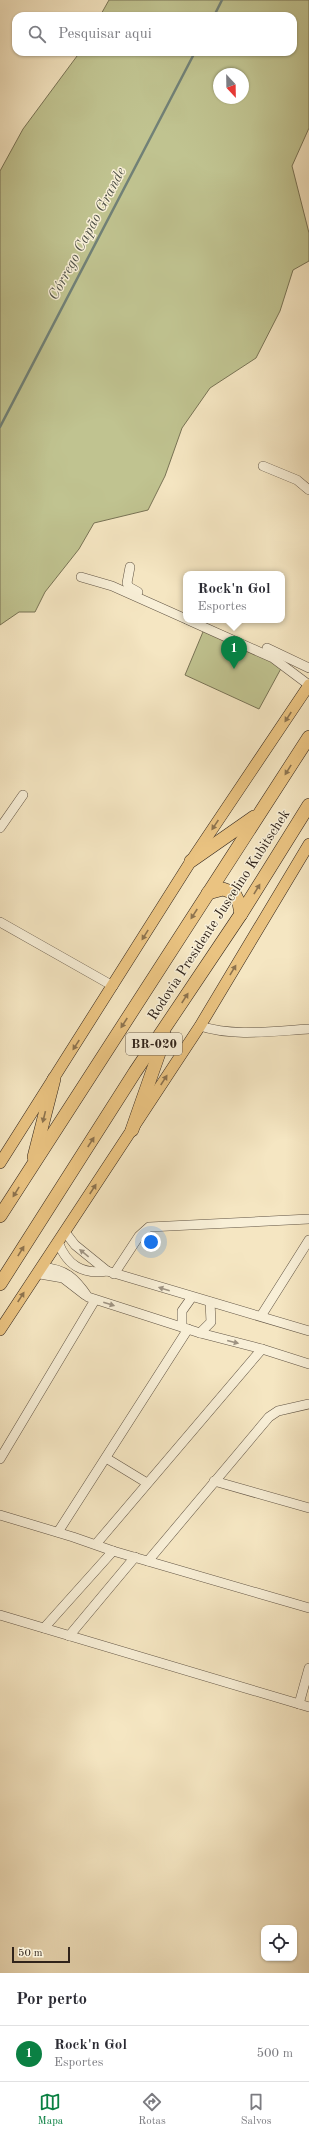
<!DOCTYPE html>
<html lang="pt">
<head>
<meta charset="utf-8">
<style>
  body { margin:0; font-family:"Old Standard TT",serif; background:#f2f2f3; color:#2b2b33 }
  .controls { position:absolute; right:12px; bottom:12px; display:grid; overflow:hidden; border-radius:8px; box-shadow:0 1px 3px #0004 }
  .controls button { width:36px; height:36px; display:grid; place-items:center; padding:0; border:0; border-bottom:1px solid #e1e1e2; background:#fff; color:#2b2b33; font:20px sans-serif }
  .compass { position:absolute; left:213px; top:68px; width:36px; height:36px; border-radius:50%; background:#fff; box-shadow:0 1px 3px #0004; rotate:158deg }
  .scale { position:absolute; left:12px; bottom:10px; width:58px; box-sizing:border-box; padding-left:4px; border:2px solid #30231a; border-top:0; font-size:11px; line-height:14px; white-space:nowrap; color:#30231a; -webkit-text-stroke:3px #f8efd7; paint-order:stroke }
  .you { position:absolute; left:151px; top:1242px; width:14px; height:14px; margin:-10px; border:3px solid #fff; border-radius:50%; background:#1a73e8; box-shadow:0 0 0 6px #1a73e833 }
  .badge { display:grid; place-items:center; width:26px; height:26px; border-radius:50%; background:#0b8043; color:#fff; font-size:13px; font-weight:700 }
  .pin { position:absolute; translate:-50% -33px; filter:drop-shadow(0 1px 2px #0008) }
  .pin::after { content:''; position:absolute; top:21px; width:14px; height:12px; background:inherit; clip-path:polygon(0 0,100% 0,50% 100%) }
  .popup { position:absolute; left:183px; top:571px; width:102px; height:52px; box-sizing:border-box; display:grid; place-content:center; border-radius:8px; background:#fff; filter:drop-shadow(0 1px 3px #0005); font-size:13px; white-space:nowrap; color:#7c7c81 }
  .popup b { font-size:15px; color:#2b2b33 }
  .popup::after { content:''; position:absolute; left:50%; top:100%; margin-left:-8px; border:8px solid transparent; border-top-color:#fff }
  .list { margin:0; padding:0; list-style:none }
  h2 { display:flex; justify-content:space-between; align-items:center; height:52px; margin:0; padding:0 16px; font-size:17px }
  h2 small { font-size:13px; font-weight:400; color:#7c7c81 }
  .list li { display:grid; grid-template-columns:26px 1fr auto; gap:12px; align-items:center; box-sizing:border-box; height:56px; padding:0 16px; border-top:1px solid #e1e1e2 }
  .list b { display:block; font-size:15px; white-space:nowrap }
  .list p { margin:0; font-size:13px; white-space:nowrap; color:#7c7c81 }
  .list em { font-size:13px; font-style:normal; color:#7c7c81 }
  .icon { flex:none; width:22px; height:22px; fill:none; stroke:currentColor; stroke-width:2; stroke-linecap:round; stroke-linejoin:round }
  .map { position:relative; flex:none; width:309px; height:1973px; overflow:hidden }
  .search { position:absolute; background:#fff; box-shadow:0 1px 3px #0004; left:12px; right:12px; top:12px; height:44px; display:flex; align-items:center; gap:10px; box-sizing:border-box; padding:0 14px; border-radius:12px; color:#7c7c81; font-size:15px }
  .sheet { height:108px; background:#fff }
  nav { display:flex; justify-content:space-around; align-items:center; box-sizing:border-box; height:56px; border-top:1px solid #e1e1e2; background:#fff; font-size:11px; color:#7c7c81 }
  nav a { display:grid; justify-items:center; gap:2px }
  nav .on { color:#0b8043 }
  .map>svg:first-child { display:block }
  .green { fill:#c0c390; stroke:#787355; fill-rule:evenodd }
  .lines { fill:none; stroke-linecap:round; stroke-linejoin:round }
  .stream { stroke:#718177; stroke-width:2.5 }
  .minor-casing { stroke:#615444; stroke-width:10 }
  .major-casing { stroke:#30231a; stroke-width:12 }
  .highway-casing { stroke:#30231a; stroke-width:14 }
  .minor { stroke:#f8efd7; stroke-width:9 }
  .major { stroke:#eac381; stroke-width:11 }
  .highway { stroke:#eac381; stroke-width:13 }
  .oneway { fill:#8d734e }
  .oneway2 { fill:#9e9382 }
  .labels { text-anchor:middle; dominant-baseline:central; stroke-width:3; stroke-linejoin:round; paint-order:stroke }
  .shield { fill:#f8efd7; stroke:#6c6053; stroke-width:1 }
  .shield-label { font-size:13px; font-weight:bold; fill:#30231a }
  .street-label { font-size:14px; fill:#30231a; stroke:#f8efd7 }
  .water-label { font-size:15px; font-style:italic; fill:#505248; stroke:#f8efd7 }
</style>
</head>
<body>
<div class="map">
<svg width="309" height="1973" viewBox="0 0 309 1973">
  <rect width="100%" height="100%" fill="#f5e6c2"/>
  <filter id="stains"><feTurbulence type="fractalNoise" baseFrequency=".005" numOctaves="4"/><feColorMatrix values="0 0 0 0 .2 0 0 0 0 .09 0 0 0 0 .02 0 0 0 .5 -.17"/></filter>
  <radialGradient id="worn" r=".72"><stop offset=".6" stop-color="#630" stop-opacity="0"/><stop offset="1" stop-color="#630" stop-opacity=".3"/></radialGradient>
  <!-- green -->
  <g class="green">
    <path d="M109,0H309V128L292,166L309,233V261L293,270L280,311L256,358L210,388L182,428L165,476L148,510L94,523L79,549L45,592L35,612H19L0,625V171L23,129L80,52H293V16H100ZM219,74H243V98H219Z"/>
    <path d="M205,627L284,663L259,709L185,675Z"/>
  </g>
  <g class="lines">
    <!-- stream -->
    <g class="stream">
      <path d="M214,16L222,0"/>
      <path d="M0,427L195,52"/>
    </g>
    <defs>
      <g id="minor">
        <path d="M263,466L297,480L309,490"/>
        <path d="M130,567L127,583L129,587L138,592"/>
        <path d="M81,577L112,586L186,619"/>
        <path d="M188,620L273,658L309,685"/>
        <path d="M267,648L309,668"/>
        <path d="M0,828L23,795"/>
        <path d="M0,922L113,986"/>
        <path d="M200,1026C234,1037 273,1031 309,1029"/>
        <path d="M65,1232L75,1245L107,1271"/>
        <path d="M58,1242C67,1265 82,1275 107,1271L309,1331"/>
        <path d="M41,1267C66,1269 75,1278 88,1297L200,1333L262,1349L309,1364"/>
        <path d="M40,1274L63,1278L85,1295"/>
        <path d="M114,1274L139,1236L149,1227L309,1219"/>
        <path d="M261,1316L309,1240"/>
        <path d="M182,1327V1311L192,1297"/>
        <path d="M200,1333L211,1322L210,1302"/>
        <path d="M106,1458L147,1483"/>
        <path d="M0,1459L95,1300"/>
        <path d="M214,1481L309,1508"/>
        <path d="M0,1515L73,1537L113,1551L309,1608"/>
        <path d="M58,1532L188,1329"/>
        <path d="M96,1544L262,1349"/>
        <path d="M148,1561L269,1417L278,1411L309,1404"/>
        <path d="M0,1615L309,1707"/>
        <path d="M44,1628L113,1551"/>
        <path d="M69,1636L135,1557"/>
        <path d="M299,1704L309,1668"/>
      </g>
      <g id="major">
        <path d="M0,1163L191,861L309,685"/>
        <path d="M0,1330L200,1026L309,844"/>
      </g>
      <g id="highway">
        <path d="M191,861L254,817"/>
        <path d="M208,893L223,889L234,893L239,903L241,914"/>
        <path d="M132,1130L165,1036"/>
        <path d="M34,1157L54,1079"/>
        <path d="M0,1216L309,737"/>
        <path d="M0,1284L135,1072L241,914L309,805"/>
      </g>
    </defs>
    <!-- minor casing -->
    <use href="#minor" class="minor-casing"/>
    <!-- major casing -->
    <use href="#major" class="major-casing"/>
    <!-- highway casing -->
    <use href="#highway" class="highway-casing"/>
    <!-- minor -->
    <use href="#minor" class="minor"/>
    <!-- major -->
    <use href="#major" class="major"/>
    <!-- highway -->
    <use href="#highway" class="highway"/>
  </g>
  <!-- one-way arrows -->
  <defs><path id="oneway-solid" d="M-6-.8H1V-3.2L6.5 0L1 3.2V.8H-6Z"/></defs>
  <g class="oneway">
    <use href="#oneway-solid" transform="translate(288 717) rotate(123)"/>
    <use href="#oneway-solid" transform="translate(288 770) rotate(122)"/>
    <use href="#oneway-solid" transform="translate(215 825) rotate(124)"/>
    <use href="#oneway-solid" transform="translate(257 889) rotate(-59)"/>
    <use href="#oneway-solid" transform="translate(194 914) rotate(123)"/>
    <use href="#oneway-solid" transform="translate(145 935) rotate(122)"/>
    <use href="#oneway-solid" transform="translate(233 970) rotate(-59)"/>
    <use href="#oneway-solid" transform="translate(185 998) rotate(-57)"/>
    <use href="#oneway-solid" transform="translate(124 1023) rotate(123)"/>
    <use href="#oneway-solid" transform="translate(76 1045) rotate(123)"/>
    <use href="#oneway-solid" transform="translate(164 1080) rotate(-57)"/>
    <use href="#oneway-solid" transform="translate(44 1117) rotate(104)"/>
    <use href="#oneway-solid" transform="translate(91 1142) rotate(-57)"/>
    <use href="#oneway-solid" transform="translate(93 1189) rotate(-57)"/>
    <use href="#oneway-solid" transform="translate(16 1192) rotate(122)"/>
    <use href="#oneway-solid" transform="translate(21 1251) rotate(-58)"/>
    <use href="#oneway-solid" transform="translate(21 1297) rotate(-57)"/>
  </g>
  <g class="oneway2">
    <use href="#oneway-solid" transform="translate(84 1253) rotate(-141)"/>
    <use href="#oneway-solid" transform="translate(164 1289) rotate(-163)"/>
    <use href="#oneway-solid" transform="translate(109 1304) rotate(17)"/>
    <use href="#oneway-solid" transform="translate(233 1342) rotate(14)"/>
  </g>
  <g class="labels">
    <!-- shield labels -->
    <rect class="shield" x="126" y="1033" width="56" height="22" rx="3"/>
    <g class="shield-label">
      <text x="154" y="1044">BR-020</text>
    </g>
    <!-- street labels -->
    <g class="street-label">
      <text transform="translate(219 915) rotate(-57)">Rodovia Presidente Juscelino Kubitschek</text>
    </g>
    <!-- water labels -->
    <g class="water-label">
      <text transform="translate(88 234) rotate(-62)">Córrego Capão Grande</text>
    </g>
  </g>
  <rect width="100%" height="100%" filter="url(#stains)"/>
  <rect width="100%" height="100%" fill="url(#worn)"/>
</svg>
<div class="controls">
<button><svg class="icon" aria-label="locate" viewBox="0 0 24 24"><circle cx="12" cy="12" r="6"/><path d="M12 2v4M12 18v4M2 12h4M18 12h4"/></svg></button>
</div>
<svg class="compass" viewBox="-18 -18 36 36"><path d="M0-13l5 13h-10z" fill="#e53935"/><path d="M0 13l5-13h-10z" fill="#7c7c81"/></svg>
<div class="scale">50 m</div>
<div class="you"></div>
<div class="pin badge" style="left:234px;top:669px">1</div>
<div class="popup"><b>Rock'n Gol</b>Esportes</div>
<div class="search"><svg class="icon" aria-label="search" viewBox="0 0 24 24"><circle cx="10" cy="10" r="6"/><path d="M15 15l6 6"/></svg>Pesquisar aqui</div>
</div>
<section class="sheet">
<h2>Por perto<small></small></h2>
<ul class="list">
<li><span class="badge">1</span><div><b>Rock'n Gol</b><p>Esportes</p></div><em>500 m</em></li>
</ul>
</section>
<nav>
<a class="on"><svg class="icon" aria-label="map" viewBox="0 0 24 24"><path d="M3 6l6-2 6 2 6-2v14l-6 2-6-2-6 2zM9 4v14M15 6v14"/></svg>Mapa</a>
<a><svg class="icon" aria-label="directions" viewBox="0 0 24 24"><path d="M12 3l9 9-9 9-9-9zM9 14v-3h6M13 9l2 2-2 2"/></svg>Rotas</a>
<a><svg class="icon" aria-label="saved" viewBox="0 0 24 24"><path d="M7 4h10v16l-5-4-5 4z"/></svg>Salvos</a>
</nav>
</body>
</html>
